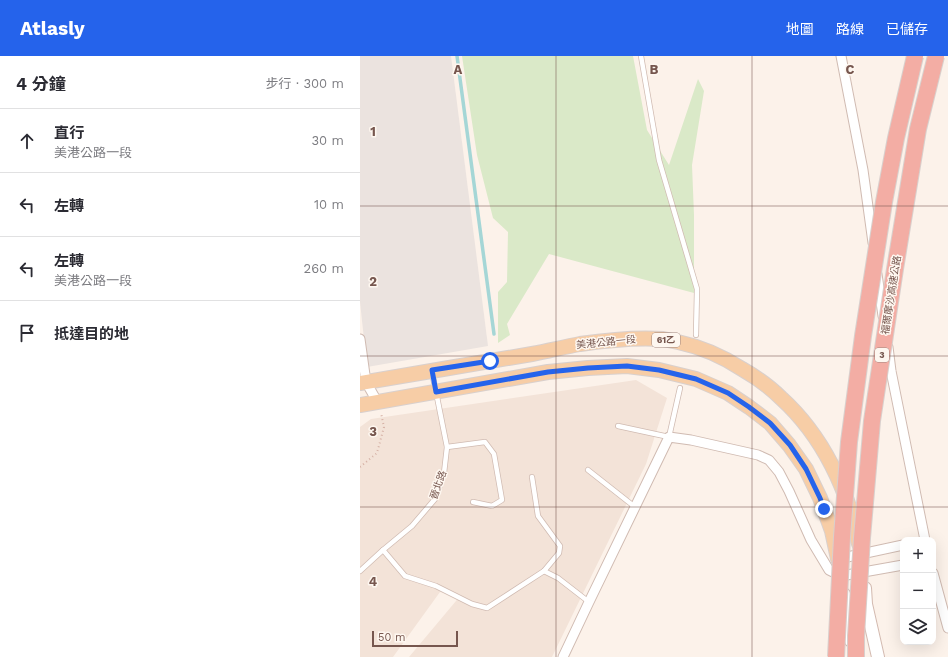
<!DOCTYPE html>
<html lang="zh-TW">
<head>
<meta charset="utf-8">
<style>
  body { margin:0; font-family:"Work Sans","Noto Sans TC",sans-serif; background:#f7f7f7; color:#2b2b33 }
  .controls { position:absolute; right:12px; bottom:12px; display:grid; overflow:hidden; border-radius:8px; box-shadow:0 4px 16px #0002 }
  .controls button { width:36px; height:36px; display:grid; place-items:center; padding:0; border:0; border-bottom:1px solid #e1e1e2; background:#fff; color:#2b2b33; font:20px sans-serif }
  .scale { position:absolute; left:12px; bottom:10px; width:86px; box-sizing:border-box; padding-left:4px; border:2px solid #76564e; border-top:0; font-size:11px; line-height:14px; white-space:nowrap; color:#76564e; -webkit-text-stroke:3px #fef7f0; paint-order:stroke }
  .stop { position:absolute; width:12px; height:12px; margin:-9px; border:3px solid #2563eb; border-radius:50%; background:#fff }
  .stop.end { background:#2563eb; border-color:#fff; box-shadow:0 1px 4px #0008 }
  .list { margin:0; padding:0; list-style:none }
  h2 { display:flex; justify-content:space-between; align-items:center; height:52px; margin:0; padding:0 16px; font-size:17px }
  h2 small { font-size:13px; font-weight:400; color:#7c7c81 }
  .list li { display:grid; grid-template-columns:26px 1fr auto; gap:12px; align-items:center; box-sizing:border-box; height:64px; padding:0 16px; border-top:1px solid #e1e1e2 }
  .list b { display:block; font-size:15px; white-space:nowrap }
  .list p { margin:0; font-size:13px; white-space:nowrap; color:#7c7c81 }
  .list em { font-size:13px; font-style:normal; color:#7c7c81 }
  .icon { flex:none; width:22px; height:22px; fill:none; stroke:currentColor; stroke-width:2; stroke-linecap:round; stroke-linejoin:round }
  .map { position:relative; flex:none; width:588px; height:601px; overflow:hidden }
  header { display:flex; align-items:center; gap:24px; box-sizing:border-box; height:56px; padding:0 20px; background:#2563eb; color:#fff }
  header strong { font-size:19px }
  nav { display:flex; gap:22px; margin-inline-start:auto; font-size:14px }
  main { display:flex }
  aside { flex:1; background:#fff }
  .map>svg:first-child { display:block }
  .residential { fill:#f3e3d8 }
  .industrial { fill:#ebe3df }
  .green { fill:#dae9c8 }
  .lines { fill:none; stroke-linecap:round; stroke-linejoin:round }
  .stream { stroke:#a5d6d6; stroke-width:3.5 }
  .lane-casing { stroke:#d0bbb2; stroke-width:6 }
  .street-casing { stroke:#d0bbb2; stroke-width:11 }
  .secondary-casing { stroke:#d3bab0; stroke-width:14 }
  .primary-casing { stroke:#d9d0cd; stroke-width:16 }
  .path { stroke:#d5b1a5; stroke-width:2; stroke-dasharray:1 3; stroke-linecap:butt }
  .lane { stroke:#fff; stroke-width:4.5 }
  .street { stroke:#fff; stroke-width:9 }
  .secondary { stroke:#fff; stroke-width:12 }
  .primary { stroke:#f7cda6; stroke-width:14 }
  .highway-bridge-casing { stroke:#d9d0cd; stroke-width:18; stroke-linecap:butt }
  .highway-bridge { stroke:#f3ada4; stroke-width:16 }
  .route { stroke:#2563eb; stroke-width:5 }
  .grid { fill:none; stroke:#76564e; stroke-width:1; stroke-opacity:0.55 }
  .labels { text-anchor:middle; dominant-baseline:central; stroke-width:3; stroke-linejoin:round; paint-order:stroke }
  .shield { fill:#fef7f0; stroke:#9f867f; stroke-width:1 }
  .shield-label { font-size:9px; font-weight:bold; fill:#76564e }
  .street-label { font-size:10px; fill:#76564e; stroke:#fef7f0 }
  .grid-label { font-size:13px; text-anchor:middle; font-weight:bold; fill:#76564e; stroke:#fef7f0; stroke-width:3; stroke-linejoin:round; paint-order:stroke }
</style>
</head>
<body>
<header>
<strong>Atlasly</strong>
<nav><a>地圖</a><a>路線</a><a>已儲存</a></nav>
</header>
<main>
<aside>
<h2>4 分鐘<small>步行 · 300 m</small></h2>
<ul class="list">
<li><svg class="icon" aria-label="ahead" viewBox="0 0 24 24"><path d="M12 20V5M6 11l6-6 6 6"/></svg><div><b>直行</b><p>美港公路一段</p></div><em>30 m</em></li>
<li><svg class="icon" aria-label="left" viewBox="0 0 24 24"><path d="M17 20v-9H6M10 6l-5 5 5 5"/></svg><div><b>左轉</b></div><em>10 m</em></li>
<li><svg class="icon" aria-label="left" viewBox="0 0 24 24"><path d="M17 20v-9H6M10 6l-5 5 5 5"/></svg><div><b>左轉</b><p>美港公路一段</p></div><em>260 m</em></li>
<li><svg class="icon" aria-label="arrive" viewBox="0 0 24 24"><path d="M6 21V4h12l-3 4 3 4H6"/></svg><div><b>抵達目的地</b></div></li>
</ul>
</aside>
<div class="map">
<svg width="588" height="601" viewBox="0 0 588 601">
  <rect width="100%" height="100%" fill="#fcf2ea"/>
  <!-- residential -->
  <path class="residential" d="M276,324L307,342L286,408L192,601H49L101,539L80,536L33,601H0V371L11,363Z"/>
  <!-- industrial -->
  <path class="industrial" d="M0,0H91L128,290L7,311L0,246Z"/>
  <!-- green -->
  <path class="green" d="M102,0H273L287,74L309,109L338,23L344,35L332,109L334,159V237L189,198L147,268L150,279L138,287V236L147,226L148,176L133,162L117,99Z"/>
  <g class="lines">
    <!-- stream -->
    <path class="stream" d="M97,0L134,278"/>
    <defs>
      <g id="lane">
        <path d="M281,0L299,104L337,233L336,279"/>
        <path d="M258,370L309,381L320,332"/>
        <path d="M87,391L125,386L134,398L142,444L132,450L113,446"/>
        <path d="M228,414L275,451"/>
        <path d="M172,421L178,460L200,490L199,497L184,515"/>
        <path d="M23,494L45,520L76,530L112,548L127,552L184,515L198,522L229,546"/>
        <path d="M0,515L23,494L52,470L75,443L84,417L87,391L72,316"/>
      </g>
      <g id="street">
        <path d="M481,0L503,114L513,187"/>
        <path d="M517,218L523,260"/>
        <path d="M0,283L6,326L18,347"/>
        <path d="M528,291L531,315L565,484"/>
        <path d="M478,503L543,489"/>
        <path d="M573,517L588,572"/>
        <path d="M203,601L229,546L309,381L331,384L398,399L409,404L419,416L429,435L451,484L469,514L481,520L543,509"/>
      </g>
      <g id="secondary">
        <path d="M505,532L506,548L518,601"/>
        <path d="M484,538L491,585"/>
      </g>
      <g id="primary">
        <path d="M0,327C57,317 115,308 172,298C188,295 204,291 220,288C247,284 276,281 303,283C308,284 313,285 318,286C341,291 362,300 382,313C396,321 410,331 421,342C463,380 488,434 499,488"/>
        <path d="M0,349L188,316L228,312L267,310L299,314L336,323L368,337L389,351L410,367L429,389L446,413L460,442L472,475L478,503"/>
      </g>
    </defs>
    <!-- lane casing -->
    <use href="#lane" class="lane-casing"/>
    <!-- street casing -->
    <use href="#street" class="street-casing"/>
    <!-- secondary casing -->
    <use href="#secondary" class="secondary-casing"/>
    <!-- primary casing -->
    <use href="#primary" class="primary-casing"/>
    <!-- path -->
    <path class="path" d="M0,411L17,397L24,371L21,357"/>
    <!-- lane -->
    <use href="#lane" class="lane"/>
    <!-- street -->
    <use href="#street" class="street"/>
    <!-- secondary -->
    <use href="#secondary" class="secondary"/>
    <!-- primary -->
    <use href="#primary" class="primary"/>
    <defs>
      <g id="highway-bridge">
        <path d="M476,601L482,481L489,386L503,280L524,146L536,82L555,0"/>
        <path d="M496,601V580L502,482L512,365L535,213L558,73L576,0"/>
      </g>
    </defs>
    <!-- highway-bridge casing -->
    <use href="#highway-bridge" class="highway-bridge-casing"/>
    <!-- highway-bridge -->
    <use href="#highway-bridge" class="highway-bridge"/>
  </g>
  <g class="lines">
    <!-- route -->
    <path class="route" d="M130,305L72,314L76,336L188,316L228,312L267,310L299,314L336,323L368,337L389,351L410,367L430,389L446,413L460,442L464,453"/>
  </g>
  <!-- grid -->
  <path class="grid" d="M196,0V601M392,0V601M0,150H588M0,300H588M0,451H588"/>
  <g class="labels">
    <!-- shield labels -->
    <g class="shield">
      <rect x="292" y="277" width="28" height="14" rx="3"/>
      <rect x="515" y="292" width="14" height="14" rx="3"/>
    </g>
    <g class="shield-label">
      <text x="306" y="284">61乙</text>
      <text x="522" y="299">3</text>
    </g>
    <!-- street labels -->
    <g class="street-label">
      <text transform="translate(531 239) rotate(-81)">福爾摩沙高速公路</text>
      <text transform="translate(246 286) rotate(-6)">美港公路一段</text>
      <text transform="translate(78 429) rotate(-70)">晉北路</text>
    </g>
  </g>
  <g class="grid-label">
    <text x="98" y="18">A</text>
    <text x="294" y="18">B</text>
    <text x="490" y="18">C</text>
    <text x="13" y="80">1</text>
    <text x="13" y="230">2</text>
    <text x="13" y="380">3</text>
    <text x="13" y="530">4</text>
  </g>
</svg>
<div class="controls">
<button>+</button>
<button>−</button>
<button><svg class="icon" aria-label="layers" viewBox="0 0 24 24"><path d="M12 4l9 5-9 5-9-5zM3 14l9 5 9-5"/></svg></button>
</div>
<div class="scale">50 m</div>
<div class="stop" style="left:130px;top:305px"></div>
<div class="stop end" style="left:464px;top:453px"></div>
</div>
</main>
</body>
</html>
